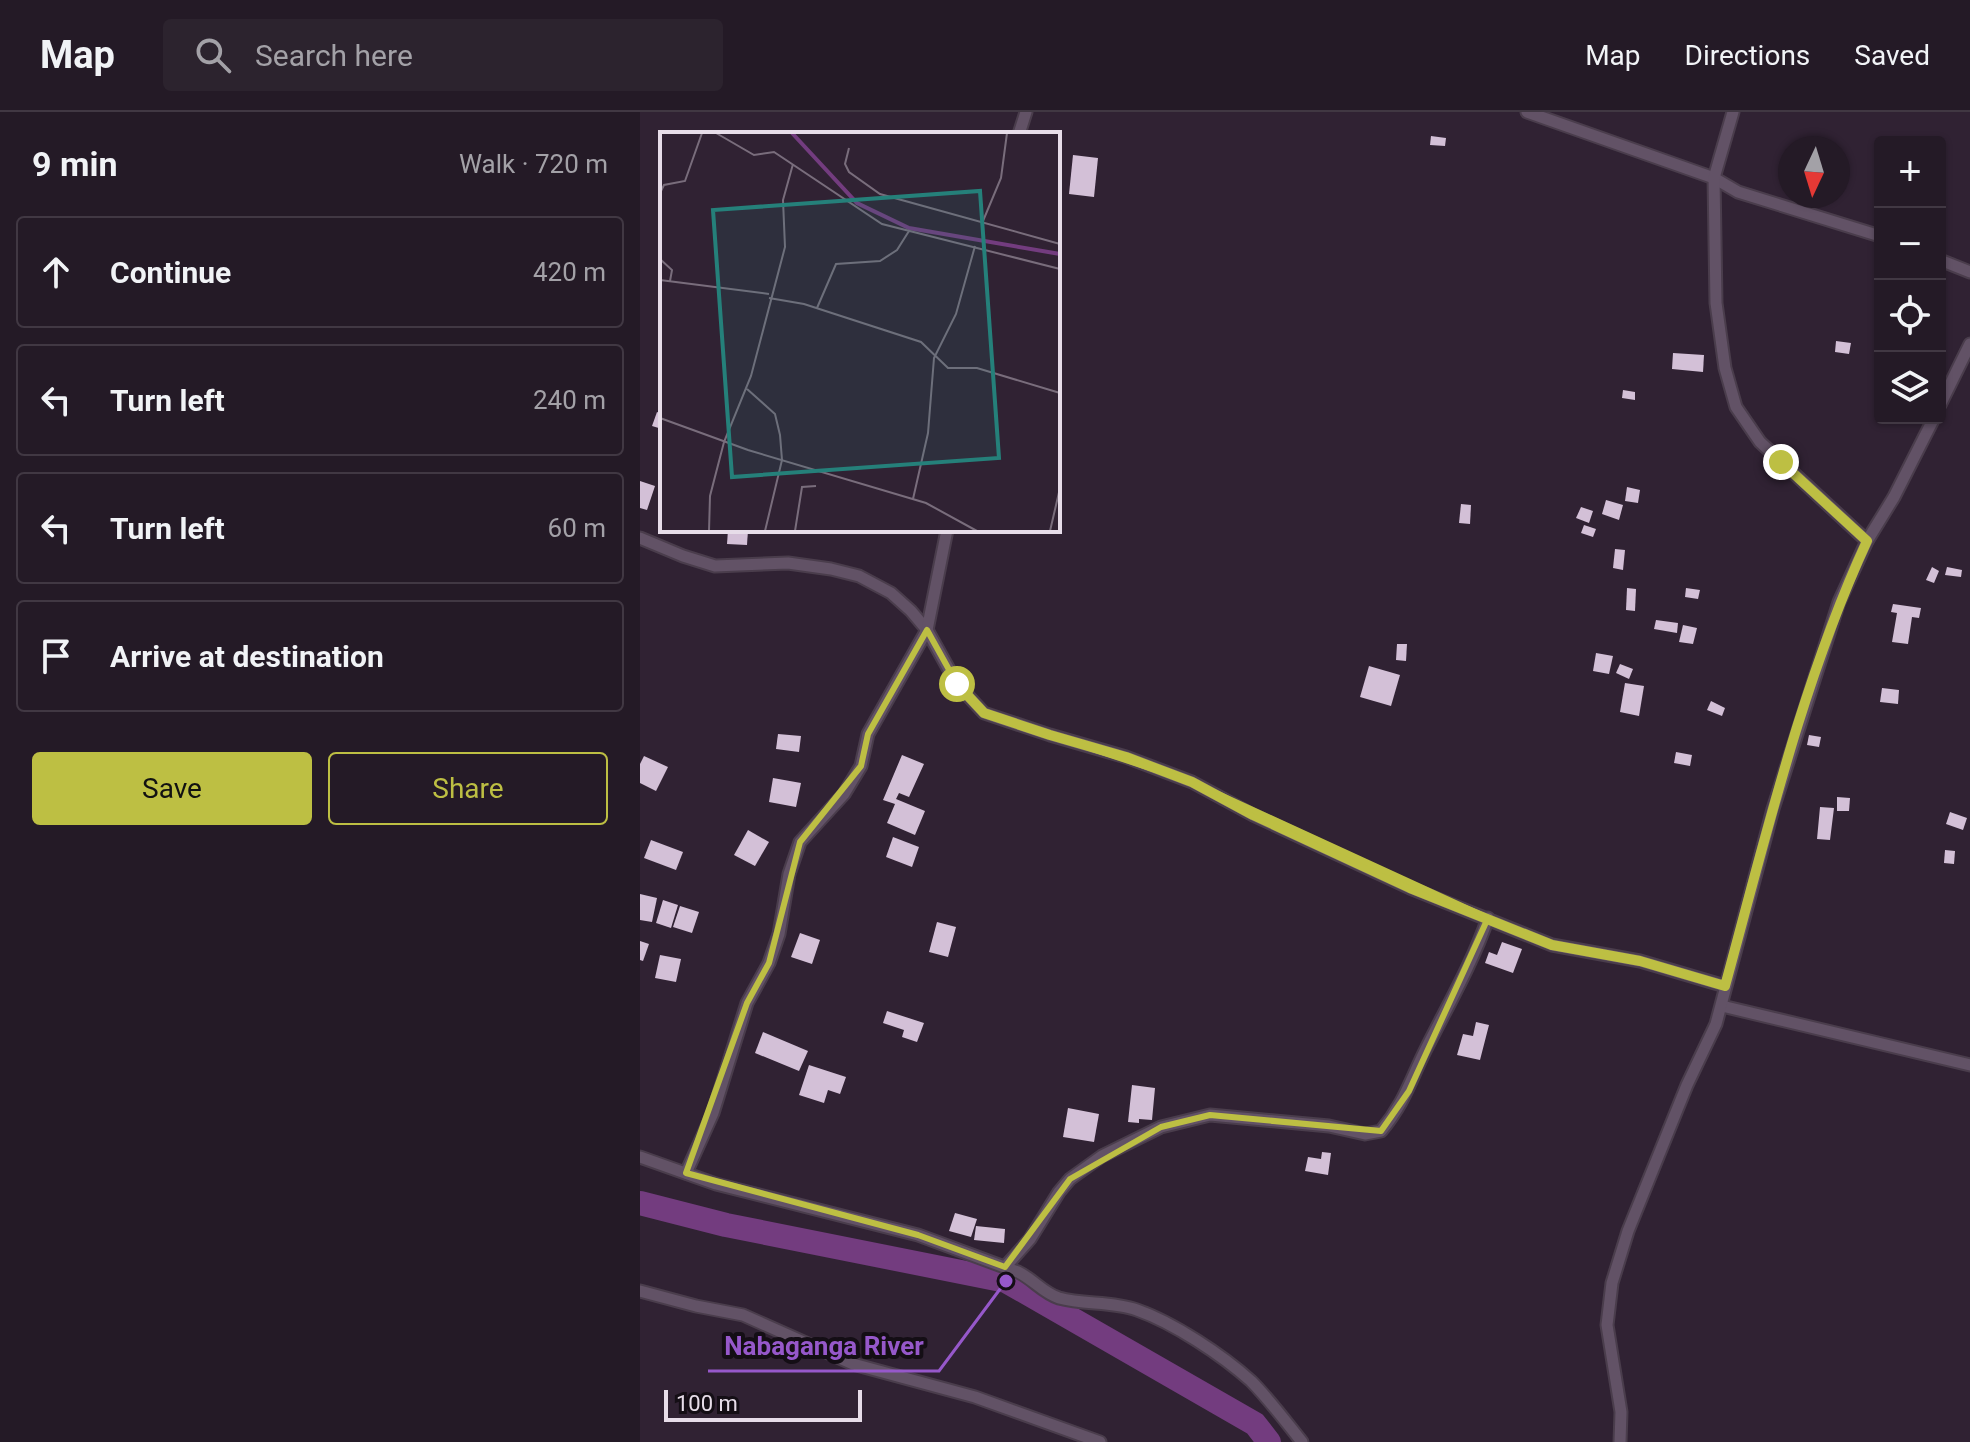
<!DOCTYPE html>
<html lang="en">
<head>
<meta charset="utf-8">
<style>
  body { margin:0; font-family:Roboto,sans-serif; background:#2c232e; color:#f1f3f6 }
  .controls { position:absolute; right:24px; top:24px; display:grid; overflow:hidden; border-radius:8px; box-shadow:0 2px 6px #0004 }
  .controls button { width:72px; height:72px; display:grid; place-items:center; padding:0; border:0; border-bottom:2px solid #413843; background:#241a26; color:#f1f3f6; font:40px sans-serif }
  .compass { position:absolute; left:1138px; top:24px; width:72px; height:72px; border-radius:50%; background:#241a26; box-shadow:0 2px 6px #0004; rotate:184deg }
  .scale { position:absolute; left:24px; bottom:20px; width:198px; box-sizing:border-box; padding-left:8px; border:4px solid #e7dde9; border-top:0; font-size:22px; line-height:28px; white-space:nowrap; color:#e7dde9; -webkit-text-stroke:6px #140e15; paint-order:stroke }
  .stop { position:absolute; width:24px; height:24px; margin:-18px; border:6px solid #bdbf43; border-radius:50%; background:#fff }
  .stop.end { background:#bdbf43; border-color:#fff; box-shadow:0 2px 8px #0008 }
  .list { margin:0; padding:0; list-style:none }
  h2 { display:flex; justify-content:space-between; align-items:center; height:104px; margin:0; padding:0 32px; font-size:34px }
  h2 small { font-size:26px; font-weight:400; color:#a3a1a7 }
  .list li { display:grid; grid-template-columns:52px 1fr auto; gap:24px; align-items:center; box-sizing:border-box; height:112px; margin:0 16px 16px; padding:0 16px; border:2px solid #413843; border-radius:8px }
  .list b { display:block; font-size:30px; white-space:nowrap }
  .list em { font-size:26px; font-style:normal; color:#a3a1a7 }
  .actions { display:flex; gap:16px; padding:24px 32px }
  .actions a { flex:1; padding:18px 0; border:2px solid #bdbf43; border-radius:8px; text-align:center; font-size:28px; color:#bdbf43 }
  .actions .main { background:#bdbf43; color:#111 }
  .icon { flex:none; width:44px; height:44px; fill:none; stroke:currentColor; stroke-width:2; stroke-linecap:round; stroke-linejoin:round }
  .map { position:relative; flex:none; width:1330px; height:1330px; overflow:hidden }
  header { display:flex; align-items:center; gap:48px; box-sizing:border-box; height:112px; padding:0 40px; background:#241a26; border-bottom:2px solid #413843 }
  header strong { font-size:38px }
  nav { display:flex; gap:44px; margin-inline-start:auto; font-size:28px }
  .search { width:560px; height:72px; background:#2c232e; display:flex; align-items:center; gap:20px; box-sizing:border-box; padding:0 28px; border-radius:8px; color:#a3a1a7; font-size:30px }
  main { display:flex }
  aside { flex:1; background:#241a26 }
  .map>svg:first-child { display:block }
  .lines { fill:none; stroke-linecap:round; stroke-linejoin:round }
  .river { stroke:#733c7f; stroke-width:24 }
  .building { fill:#d3c0d7 }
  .minor-casing { stroke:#4a3d4c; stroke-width:15 }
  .minor { stroke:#625266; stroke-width:11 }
  .route { stroke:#bdbf43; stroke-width:10 }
  .marked { fill:none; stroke:#bdbf43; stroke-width:6; stroke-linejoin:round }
  .inset-river { fill:none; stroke:#733c7f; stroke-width:4 }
  .inset-road { fill:none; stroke:#796d7c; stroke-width:2 }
  .view { fill:#25807a; fill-opacity:0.15; stroke:#25807a; stroke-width:4 }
  .inset-edge { fill:none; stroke:#e7dde9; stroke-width:4 }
  .leader { fill:none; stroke:#9658ca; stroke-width:3 }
  .callout-dot { fill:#9658ca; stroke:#140e15; stroke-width:3 }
  .callout-label { font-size:26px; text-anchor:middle; font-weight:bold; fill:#9658ca; stroke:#140e15; stroke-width:8; stroke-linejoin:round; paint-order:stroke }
</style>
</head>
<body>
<header>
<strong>Map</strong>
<div class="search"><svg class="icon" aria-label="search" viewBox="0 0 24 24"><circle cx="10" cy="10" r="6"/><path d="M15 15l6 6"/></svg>Search here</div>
<nav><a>Map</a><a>Directions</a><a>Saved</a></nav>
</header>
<main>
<aside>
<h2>9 min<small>Walk · 720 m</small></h2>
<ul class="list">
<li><svg class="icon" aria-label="ahead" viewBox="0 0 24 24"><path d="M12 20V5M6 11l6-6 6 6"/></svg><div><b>Continue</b></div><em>420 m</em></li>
<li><svg class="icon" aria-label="left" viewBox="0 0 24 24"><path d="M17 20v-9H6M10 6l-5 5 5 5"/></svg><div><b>Turn left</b></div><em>240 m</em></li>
<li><svg class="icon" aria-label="left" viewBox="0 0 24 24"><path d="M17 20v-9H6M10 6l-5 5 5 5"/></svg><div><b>Turn left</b></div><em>60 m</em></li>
<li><svg class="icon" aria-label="arrive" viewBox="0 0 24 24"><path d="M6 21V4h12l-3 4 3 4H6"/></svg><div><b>Arrive at destination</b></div></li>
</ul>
<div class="actions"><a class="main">Save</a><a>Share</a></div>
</aside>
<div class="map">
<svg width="1330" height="1330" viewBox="0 0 1330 1330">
  <rect width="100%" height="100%" fill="#302233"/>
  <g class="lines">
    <!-- river -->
    <path class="river" d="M0,1091L86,1113L366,1169L615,1312L629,1330"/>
  </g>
  <!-- building -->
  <g class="building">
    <path d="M791,24L806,26L805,34L790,33Z"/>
    <path d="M433,43L458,46L454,85L429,82Z"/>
    <path d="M1196,229L1211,231L1209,242L1195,240Z"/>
    <path d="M1033,241L1064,243L1063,260L1032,257Z"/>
    <path d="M983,278L995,280V288L982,286Z"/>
    <path d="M17,300L22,302V317L12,314Z"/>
    <path d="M0,369L15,374L7,398L0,396Z"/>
    <path d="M987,375L1000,378L998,391L985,389Z"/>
    <path d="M966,388L983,393L979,408L962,402Z"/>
    <path d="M821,392L831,393L830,412L819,411Z"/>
    <path d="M941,395L953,399L949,411L936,406Z"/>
    <path d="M944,413L956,417L953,425L941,421Z"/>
    <path d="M88,418H108L107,433L87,432Z"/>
    <path d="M975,437L985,438L983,458L973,456Z"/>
    <path d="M1292,455L1299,459L1294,471L1286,468Z"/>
    <path d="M1307,455L1322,458L1321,465L1305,463Z"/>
    <path d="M987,476L996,477L995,499L986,498Z"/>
    <path d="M1046,476L1060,478L1058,487L1045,485Z"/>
    <path d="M1253,492L1281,496L1279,506L1272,505L1268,532L1252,530L1257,501L1251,500Z"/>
    <path d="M1016,508L1038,511L1037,521L1014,517Z"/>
    <path d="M1043,513L1057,516L1053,532L1039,530Z"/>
    <path d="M757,532H767L766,549L756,548Z"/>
    <path d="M956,541L973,544L969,562L953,559Z"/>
    <path d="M980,552L993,557L989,567L976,561Z"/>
    <path d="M729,554L760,563L751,594L720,585Z"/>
    <path d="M985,571L1004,574L999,604L980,600Z"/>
    <path d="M1242,576L1259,578L1258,592L1240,590Z"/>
    <path d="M1071,589L1085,596L1082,604L1067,598Z"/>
    <path d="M138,622L161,624L159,640L136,637Z"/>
    <path d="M1169,623L1181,625L1179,635L1167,633Z"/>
    <path d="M1036,640L1052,643L1050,654L1034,651Z"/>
    <path d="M262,643L284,652L269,685L259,681L256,687L285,699L275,723L247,711L255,692L243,688Z"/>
    <path d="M4,644L28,655L16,679L0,671V652Z"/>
    <path d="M133,666L161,671L156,695L129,690Z"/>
    <path d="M1197,685L1210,686L1209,699H1197Z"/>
    <path d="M1180,695L1194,696L1190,728L1177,727Z"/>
    <path d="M1310,700L1327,706L1323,718L1306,712Z"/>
    <path d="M108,718L129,730L115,754L94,743Z"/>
    <path d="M253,725L279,735L272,755L246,745Z"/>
    <path d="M11,728L43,740L36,758L4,746Z"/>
    <path d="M1305,738L1315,739L1314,752L1304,751Z"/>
    <path d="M0,782L17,786L12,810L0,808Z"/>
    <path d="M23,788L38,793L31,816L16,811Z"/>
    <path d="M40,794L59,800L52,821L33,815Z"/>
    <path d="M297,810L316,815L308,845L289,840Z"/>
    <path d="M160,821L180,828L172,852L151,845Z"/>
    <path d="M0,829L9,832L3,849L0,848Z"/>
    <path d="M862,830L882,837L873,861L845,851L849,840L857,843Z"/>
    <path d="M20,843L41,847L36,870L15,866Z"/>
    <path d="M247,899L284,911L277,930L262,925L264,918L243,911Z"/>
    <path d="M836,910L849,913L840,948L817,943L823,922L833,924Z"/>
    <path d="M123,920L168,939L159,959L115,941Z"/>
    <path d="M169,953L206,965L200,982L188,978L184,991L159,983Z"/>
    <path d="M492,973L515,976L512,1008L499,1007V1011L488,1010Z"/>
    <path d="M428,996L459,1002L454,1030L423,1025Z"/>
    <path d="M682,1040L691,1041L688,1063L665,1059L668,1045L681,1047Z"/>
    <path d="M315,1101L337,1107L331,1125L309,1119Z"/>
    <path d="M336,1114L365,1117L364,1131L334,1128Z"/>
  </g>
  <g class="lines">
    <defs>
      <g id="minor">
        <path d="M887,0L1074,66L1098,80L1240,124"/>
        <path d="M1093,0L1074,66L1076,191L1085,256L1096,295L1120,330L1227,429"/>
        <path d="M379,22L386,0"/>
        <path d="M1300,148L1330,160"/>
        <path d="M1300,293L1330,232"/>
        <path d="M0,426L43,444L75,454L148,451L191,457L219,464L251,481L271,499L287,518L317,572L344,601L410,623L486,645L552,670L613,703L770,776L912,833L1000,849L1085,874"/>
        <path d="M1082,894L1330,953"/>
        <path d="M0,1045L76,1072L278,1123L378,1160C393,1167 403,1181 419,1186C444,1193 472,1189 497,1198C534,1211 582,1243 611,1269C629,1287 646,1310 662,1330"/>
        <path d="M46,1061L73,1001L107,891L129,851L139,822L149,762L160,730L204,682L221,654L228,622L287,518L307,418"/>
        <path d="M365,1155L390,1127L419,1080L430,1067L462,1044L521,1015L570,1003L689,1014L725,1022L741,1019C765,990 770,969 786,937C808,893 832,852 848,806"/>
        <path d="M0,1179L56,1194L103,1203L213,1252L335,1285L460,1330"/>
        <path d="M980,1330L981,1300L967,1213L972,1171L988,1119L1047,973L1076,912L1133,697L1199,490L1227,429L1254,385L1294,306"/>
      </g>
    </defs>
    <!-- minor casing -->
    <use href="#minor" class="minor-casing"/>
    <!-- minor -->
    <use href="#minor" class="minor"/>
  </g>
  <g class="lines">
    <!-- route -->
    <path class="route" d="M317,572L344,601L410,623L486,645L552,670L613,703L770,776L912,833L1000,849L1085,874C1126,724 1162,570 1227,429L1141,350"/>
  </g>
  <!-- marked area -->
  <path class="marked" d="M287,518L317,572L344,601L552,670L848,806L769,979L741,1019L570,1003L521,1015L430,1067L365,1155L278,1123L46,1061L107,891L129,851L160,730L221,654L228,622Z"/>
  <!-- overview -->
  <g transform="translate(20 20)">
    <rect width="400" height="400" fill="#302233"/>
    <path class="inset-river" d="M132,1L197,71L249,96L400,122"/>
    <path class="inset-road" d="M56,1L94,23L114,20L222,92L400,137M189,16L185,32L189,40L220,62L400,112M0,61L4,53L25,49L42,1M323,89L341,46L347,1M0,127L12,138L10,149M0,148L109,162M109,166L144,172L261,210L288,236H317L400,261M157,176L176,132L220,129L237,118L249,99M87,257L115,282L120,303L122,328L105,399M0,286L88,318L266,371L317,399M253,367L268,301L274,226L296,182L315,114M49,399L50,364L64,310L91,244L125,115L123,68L133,32M135,399L142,355L156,354M390,399L400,356"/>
    <path class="view" d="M320,59L339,326L72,345L53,78Z"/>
    <rect width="400" height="400" class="inset-edge"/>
  </g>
  <!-- callouts -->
  <path class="leader" d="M366 1169L299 1259H68"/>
  <circle class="callout-dot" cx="366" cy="1169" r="8"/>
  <g class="callout-label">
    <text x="184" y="1243">Nabaganga River</text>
  </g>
</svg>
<div class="controls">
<button>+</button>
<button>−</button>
<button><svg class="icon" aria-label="locate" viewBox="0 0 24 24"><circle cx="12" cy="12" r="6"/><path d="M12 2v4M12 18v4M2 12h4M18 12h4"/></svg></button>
<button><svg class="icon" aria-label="layers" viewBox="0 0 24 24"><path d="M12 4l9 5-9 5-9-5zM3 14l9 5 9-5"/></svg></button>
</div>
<svg class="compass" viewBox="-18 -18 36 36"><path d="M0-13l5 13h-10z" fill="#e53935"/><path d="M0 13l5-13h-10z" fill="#a3a1a7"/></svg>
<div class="scale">100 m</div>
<div class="stop" style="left:317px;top:572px"></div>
<div class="stop end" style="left:1141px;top:350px"></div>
</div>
</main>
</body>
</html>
